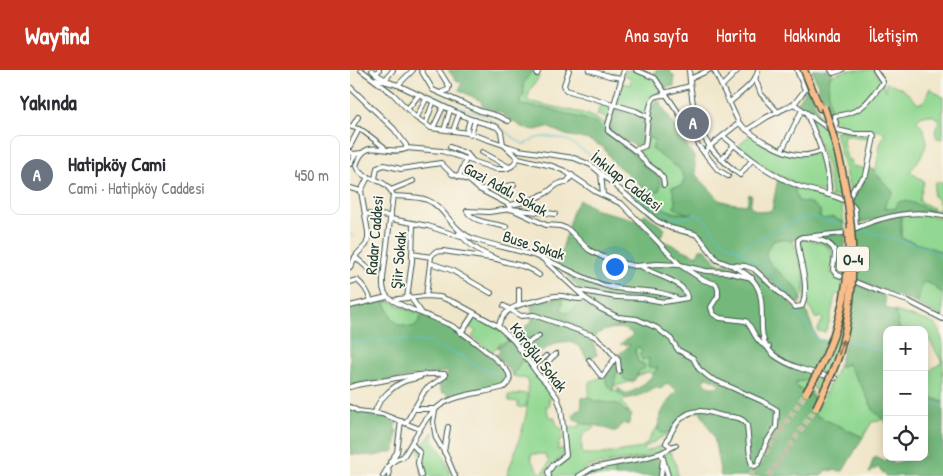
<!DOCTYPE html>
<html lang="tr">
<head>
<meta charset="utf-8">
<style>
  body { margin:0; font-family:"Patrick Hand",sans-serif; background:#f2f2f3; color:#2b2b33 }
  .controls { position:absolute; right:15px; bottom:15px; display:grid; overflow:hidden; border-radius:10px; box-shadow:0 2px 12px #0003 }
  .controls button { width:45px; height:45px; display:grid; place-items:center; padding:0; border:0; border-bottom:1px solid #e1e1e2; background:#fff; color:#2b2b33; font:25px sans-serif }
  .you { position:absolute; left:264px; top:196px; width:18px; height:18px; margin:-12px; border:4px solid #fff; border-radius:50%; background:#1a73e8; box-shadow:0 0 0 8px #1a73e833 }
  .badge { display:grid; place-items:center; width:32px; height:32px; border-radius:50%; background:#c8321e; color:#fff; font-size:16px; font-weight:700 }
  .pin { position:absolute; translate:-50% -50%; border:2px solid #fff; box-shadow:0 1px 5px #0006 }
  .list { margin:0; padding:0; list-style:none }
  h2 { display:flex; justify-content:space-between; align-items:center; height:65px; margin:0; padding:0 20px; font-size:21px }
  h2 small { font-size:16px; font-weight:400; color:#7c7c81 }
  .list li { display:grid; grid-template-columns:32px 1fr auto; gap:15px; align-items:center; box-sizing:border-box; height:80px; margin:0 10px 10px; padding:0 10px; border:1px solid #e1e1e2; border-radius:10px }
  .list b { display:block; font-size:19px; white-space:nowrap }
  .list p { margin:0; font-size:16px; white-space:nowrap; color:#7c7c81 }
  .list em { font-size:16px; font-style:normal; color:#7c7c81 }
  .icon { flex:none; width:28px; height:28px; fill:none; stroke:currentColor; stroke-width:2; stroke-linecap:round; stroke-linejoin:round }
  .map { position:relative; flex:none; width:593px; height:406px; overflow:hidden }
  header { display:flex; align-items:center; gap:30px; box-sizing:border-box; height:70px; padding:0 25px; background:#c8321e; color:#fff }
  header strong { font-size:24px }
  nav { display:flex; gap:28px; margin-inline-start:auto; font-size:18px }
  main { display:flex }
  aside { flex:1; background:#fff }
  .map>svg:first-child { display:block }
  .green { fill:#92d892; stroke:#588a63; fill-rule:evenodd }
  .forest { fill:#75b87c; stroke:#4a7a58; fill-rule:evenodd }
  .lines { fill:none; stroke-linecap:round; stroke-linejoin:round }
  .stream { stroke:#5ac5d4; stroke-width:1 }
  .highway-tunnel { stroke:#c6c4ac; stroke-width:6; stroke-dasharray:6 3; stroke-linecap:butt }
  .minor-casing { stroke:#3e564a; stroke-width:6 }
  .highway-casing { stroke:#3e564a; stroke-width:9 }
  .minor { stroke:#fff; stroke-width:4 }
  .highway { stroke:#f8bd89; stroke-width:6 }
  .highway-bridge-casing { stroke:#3e564a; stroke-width:9; stroke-linecap:butt }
  .highway-bridge { stroke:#f8bd89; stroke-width:6 }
  .oneway { stroke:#81775a }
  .labels { text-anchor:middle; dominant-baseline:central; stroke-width:4; stroke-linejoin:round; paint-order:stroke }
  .shield { fill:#fbf7ec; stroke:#61756b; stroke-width:1 }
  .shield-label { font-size:15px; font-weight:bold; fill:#1f3d34 }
  .street-label { font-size:16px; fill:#1f3d34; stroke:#fbf7ec }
</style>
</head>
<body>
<header>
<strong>Wayfind</strong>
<nav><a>Ana sayfa</a><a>Harita</a><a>Hakkında</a><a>İletişim</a></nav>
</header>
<main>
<aside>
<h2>Yakında<small></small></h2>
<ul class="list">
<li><span class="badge" style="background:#6b7280">A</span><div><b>Hatipköy Cami</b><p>Cami · Hatipköy Caddesi</p></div><em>450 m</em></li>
</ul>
</aside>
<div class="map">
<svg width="593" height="406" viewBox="0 0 593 406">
  <rect width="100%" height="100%" fill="#fbf7ec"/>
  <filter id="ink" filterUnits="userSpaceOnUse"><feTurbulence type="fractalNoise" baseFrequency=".02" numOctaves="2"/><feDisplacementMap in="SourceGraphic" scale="10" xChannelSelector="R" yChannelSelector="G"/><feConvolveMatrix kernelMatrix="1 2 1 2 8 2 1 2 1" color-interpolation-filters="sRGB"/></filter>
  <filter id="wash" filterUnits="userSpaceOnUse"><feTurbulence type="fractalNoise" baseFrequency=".0096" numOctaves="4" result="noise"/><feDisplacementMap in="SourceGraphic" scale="20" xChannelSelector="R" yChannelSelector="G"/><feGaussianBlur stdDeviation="1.12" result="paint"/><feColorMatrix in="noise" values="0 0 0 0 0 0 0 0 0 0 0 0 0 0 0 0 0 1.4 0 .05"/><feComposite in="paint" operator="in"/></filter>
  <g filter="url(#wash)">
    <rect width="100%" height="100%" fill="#f0e6ca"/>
    <!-- green -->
    <g class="green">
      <path d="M182,0H187L185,5L190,6L180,20L177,31L237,44L255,54L257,48L247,45L251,32L263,36L257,55L258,61L286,83L293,92L310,106L312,109L313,114L314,115C315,102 303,100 296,92C293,89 291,85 288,81L298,78L296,73L297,67L305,70L302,79L315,89L329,98L335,109L331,116L322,117L326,135L324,137L333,142L346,144C329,145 310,140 297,128C293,125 291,119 289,114L302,124L309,121L310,110L292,95L282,82L274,79L260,67L247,53L200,39L170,35L171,29L174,25L173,14Z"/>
      <path d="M276,0C292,0 308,7 312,23C298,27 300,33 298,45L267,34L272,13L280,15L281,8L274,5Z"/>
      <path d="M498,0H524L533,14L536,21V13C551,15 559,24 568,34L574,31L580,18L593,27V69L587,68L585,62L589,50L582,45L570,46L567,51C585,69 573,86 560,101L574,112L569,131L583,138L582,140H590L587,129L583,126L585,112L593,113V145L580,142L582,141L581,140L555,131L545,139L534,138L536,132L543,122L522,99L526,100L530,75L535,63L525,60L524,63H511L487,60C489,53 488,49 482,46C479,34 476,15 481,4L482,5Z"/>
      <path d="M459,46L475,58L483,88L491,128L481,125L478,98Z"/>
      <path d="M485,61L522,66V69L494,65L493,72L497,89L500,90L502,96L516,99L515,104L500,121Z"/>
      <path d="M402,65L442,85L470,83L475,99L478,123L449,115L420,101L388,77L396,68Z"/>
      <path d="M443,115L491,131L494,153C485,147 477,152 470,147V140L460,133L448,131Z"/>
      <path d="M570,144L593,148V182L551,168V145Z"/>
      <path d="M430,169L443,171C444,175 446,178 448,183C453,197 456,216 451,231C450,211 407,195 418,178C421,173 424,170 430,169Z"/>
      <path d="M457,169L472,173L482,180L481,203L493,209L491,225L486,224L485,226L479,253L475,262L467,261L473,249L470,247L466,249L457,233H455V198L450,174L451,172Z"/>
      <path d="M500,211L494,254L487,285L469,328L463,317Z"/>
      <path d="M575,212L581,214L593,224V247L566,233L572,217V213Z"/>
      <path d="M213,228L226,232H234L218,243L211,240Z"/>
      <path d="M31,231L43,233L72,245C70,248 69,253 66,255C63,258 58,256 55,256C41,254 41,244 35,233Z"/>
      <path d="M545,241L580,252L588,257L593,273V332L574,325V305L592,292L579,269L574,274V260H550Z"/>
      <path d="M126,247L148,258L161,270L150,274L142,282L140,280L122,267L126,261L119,257Z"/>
      <path d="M288,277L292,279L290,285L291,287L298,288L299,293L308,297L304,304L298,302L287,306L293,293L288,292L285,279Z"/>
      <path d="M174,286L199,318L202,328L198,330L200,335L196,336L199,347H204L208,357H210L212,360L213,370L210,369L207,380L214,378C216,393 195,391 197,406H157C166,376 183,341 177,309L163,306C168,300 169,293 174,286ZM181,384H195L199,392L192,404C187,399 180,392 181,384Z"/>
      <path d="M497,293L512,317L524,341L532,349L529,351L522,352L513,367L465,345L463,327L459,324L461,320L468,338L488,297L493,296Z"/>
      <path d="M270,301L275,310L284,311L265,316C261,310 266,304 270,301Z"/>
      <path d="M255,306L257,315L277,329L272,332L280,343L262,334L244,331L239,327V312Z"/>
      <path d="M464,306L454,322L445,316L446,312L453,311Z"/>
      <path d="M169,323L177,324L176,337H168V332L159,331L158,325H169Z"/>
      <path d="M231,352L243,355L245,358C230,362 230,371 233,384H253L291,378L296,374L308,356V360L315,363H319L294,378L296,382L312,375L310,382L293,387L248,394L239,397L226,406H202L200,404L202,398L218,385L215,360L232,355Z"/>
      <path d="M83,362V371L93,384L101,406H73C70,395 72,384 66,374L74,373Z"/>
      <path d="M320,381L326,395L328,406H319L313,385Z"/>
      <path d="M261,394L266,406H232L242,399Z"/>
    </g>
    <!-- forest -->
    <g class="forest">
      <path d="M98,0H182L173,14L174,25L171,29L170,35L200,39L247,53L260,67L274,79L282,82L292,95L307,107L311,114L309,121L302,124L264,93L253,77L239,70L216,65L197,57L186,60L173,58L150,42L133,37L131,31L109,20L112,13L106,10Z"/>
      <path d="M305,0H320L321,4L324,5V16L313,18L303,4L306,2Z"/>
      <path d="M448,0H452L473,55L446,34L456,19Z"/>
      <path d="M462,0H478L481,4C477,14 479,31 481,41C482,47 485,50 484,56Z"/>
      <path d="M307,28L344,87L346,105L370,130L379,133L397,135L399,124L402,126L400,136C407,142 414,143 422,140L428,108L443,115L448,131L460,133L470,140V147L474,149L483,147L494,153L495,162L450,166L443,171C438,171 433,168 428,169C424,170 421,173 419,176C403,198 461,212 449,235L403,196L382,193L367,187L354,169L344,162L315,153L302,146L273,119L324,143L343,144L333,142L323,137L326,135L322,117L331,116L335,109L329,98L315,89L302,79L305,70L297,67L302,36Z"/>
      <path d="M265,36L289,43L297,48L292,76L287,77L260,61L259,59Z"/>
      <path d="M518,99H522L543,122L536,132L534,138L545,139L548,133C551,131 552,130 556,131C561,132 580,139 582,142H558L508,153L506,140L501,126Z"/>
      <path d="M230,130L247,140L288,150L295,144L315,159L309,169L347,186L350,179H356C369,202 382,191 400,200C416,207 433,227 446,239L452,238L454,235L467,269L479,271L464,306L453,311L446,312L445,316L463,327L465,345L513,367L493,401L476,400L471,406H371L364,367L350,341L336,345L319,363H312L308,360C307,346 318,330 327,320L317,313L311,319L305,317L299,322L277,329L268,322V318L275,323C287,323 302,307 308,298L298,297L299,289L298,288L292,290L290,285L292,279L288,277L285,279V284L287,286L288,292L295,295L294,299L290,300L284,311L275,310L270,301L271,292L267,286L280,275L270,274L283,265C275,254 256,258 246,265L243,272L247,285L237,289C234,285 232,278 228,276C210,264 194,280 181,290L168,274L170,261L182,252L181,233L205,228H213L211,240L218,243L233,232L229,219L208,194L223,140ZM356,306L371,314L366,317H360L352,311L356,309Z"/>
      <path d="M551,145V168L593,182V224L581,214L575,212L572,213V217L566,233L505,210V160L510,156Z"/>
      <path d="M495,164V206L488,203L485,199L487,188L485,180L461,166Z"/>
      <path d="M504,213L534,225L536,238L545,241L550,260H537V354L524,341L512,317L497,293L488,297L497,268Z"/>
      <path d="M31,231L35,233C43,249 44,260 66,256L72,245C99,253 140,281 157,304L158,308L153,315L98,328L96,322L92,323L89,316L90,315L89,311L99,304L96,302L0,316V238Z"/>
      <path d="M161,270L174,286C169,293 168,300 163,306L160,301L146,285L151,280L147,277Z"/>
      <path d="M266,289L268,295L263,321L257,315L255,306Z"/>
      <path d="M574,325L593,332V406H536L528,397L520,403H519L523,389L526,387L534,391L539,387L543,393L557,390L560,387H574Z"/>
      <path d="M239,327L244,331L268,334L273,340L282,345L278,355L273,353L266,362L249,356L230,353L229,351L224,349L223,344L226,341L231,340L232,328Z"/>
      <path d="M0,338L35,346L47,351L44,360H47L45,381L24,386L0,384Z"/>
      <path d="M306,386L310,398V406H266L262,394Z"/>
    </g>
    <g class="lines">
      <!-- stream -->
      <g class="stream">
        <path d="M59,18L92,28L105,36L134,45L172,74C179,74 181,70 187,68C198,65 209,68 219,71L280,112L288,127L298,134L312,138L323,148L329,149L346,144L353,148L370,169L413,195L439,225L443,232"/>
        <path d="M509,159L580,179L593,187"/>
        <path d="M0,165L4,166"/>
        <path d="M387,180L444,151L462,147L490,154"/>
        <path d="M446,240L467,269L479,271"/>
        <path d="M495,269L537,283"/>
        <path d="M0,273L31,270H63L80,273L114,287L122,294L143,302"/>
        <path d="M574,331L593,336"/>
      </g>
    </g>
  </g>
  <g filter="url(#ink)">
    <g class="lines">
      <!-- highway-tunnel -->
      <g class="highway-tunnel">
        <path d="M400,406L456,323"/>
        <path d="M419,406L466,338"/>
      </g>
      <defs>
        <g id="minor">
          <path d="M11,0L43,24L65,47L81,58L118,63L169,80L224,88L241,95L307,151L321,158L345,164L350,168L367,190L380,195L395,196L404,199L445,237L452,236C460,216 450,194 448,174V170L452,167C463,169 483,170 485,183C485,189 483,195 483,200L486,204L530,222L558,231L593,249"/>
          <path d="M22,0L26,4L29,0"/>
          <path d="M71,0L83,20L130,41L148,46L158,51"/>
          <path d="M89,0L99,16L98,20L92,22"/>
          <path d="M219,0L214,15L216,20L286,41L299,48"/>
          <path d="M239,0L259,6L272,8"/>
          <path d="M274,0L258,55V61L288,83L296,93L308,102L313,108L314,115"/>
          <path d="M286,0L305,8L339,58L351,60"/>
          <path d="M339,0C341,25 344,54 359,75C367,87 379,96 390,105L402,90"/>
          <path d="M364,0L389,53C402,66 430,83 448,85C455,86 464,84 471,81"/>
          <path d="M481,0L483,3L492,0"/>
          <path d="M26,4L40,12"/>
          <path d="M187,4L189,0"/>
          <path d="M405,8L411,24L428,42"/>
          <path d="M26,9L48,15L120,49L147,57L151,62L153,74L168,88L202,96L215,101L246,122L272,134L330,195L353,210L366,214L368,219V226L361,237L363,244L370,248L396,251C404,259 405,274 419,277"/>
          <path d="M340,9L359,0"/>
          <path d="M35,10L43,0"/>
          <path d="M47,15H48L63,0"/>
          <path d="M372,16L388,0"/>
          <path d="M0,17L44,59L56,75V79C37,87 15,64 6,96C12,113 34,104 43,125L33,208C33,214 32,221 37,226C44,235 86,248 100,255C110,260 156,295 159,304C161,310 158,314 154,317C135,323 114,323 96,332C76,341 65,369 53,387C42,389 38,397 33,406"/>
          <path d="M314,23L340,16"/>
          <path d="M380,32C389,24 407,12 408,0"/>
          <path d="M444,34L455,20L447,0"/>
          <path d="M59,37L68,26"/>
          <path d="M331,44L338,46H347"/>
          <path d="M68,45L76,29"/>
          <path d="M457,45C468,69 480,98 479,125"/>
          <path d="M76,52L83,33"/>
          <path d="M0,56L13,61L34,77"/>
          <path d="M84,56L93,37"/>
          <path d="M2,57L8,47"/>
          <path d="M95,57L100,40"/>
          <path d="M104,58L109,44"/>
          <path d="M117,60L120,49"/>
          <path d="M397,60L417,47L444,34L478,58L505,64H523L524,67L516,105L504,118L498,131"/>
          <path d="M484,60L486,53L484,46C511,44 518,32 533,12L525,0"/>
          <path d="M122,61L125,50"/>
          <path d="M373,66C397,86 419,104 448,116C465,122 484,124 500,133L505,139L506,158"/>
          <path d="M348,75L368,100L378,106"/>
          <path d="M0,76L9,59"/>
          <path d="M100,77L117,84L122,90"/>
          <path d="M56,78L92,81L146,99H156L162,96L168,88"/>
          <path d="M284,80L295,76C297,65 297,35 304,28C307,25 311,25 315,25"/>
          <path d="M432,80L452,40"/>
          <path d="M0,82L3,84L12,83"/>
          <path d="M132,82L159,97"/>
          <path d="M354,83L360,76L389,53"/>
          <path d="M372,89L384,75"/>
          <path d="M0,94L6,84"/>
          <path d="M251,103L253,125"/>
          <path d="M109,107L116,89"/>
          <path d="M25,109L27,98L34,95L51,99L91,93L102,104L120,111L129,119L158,134L161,139L166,141L196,155L210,156L218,159L239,180L261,191L285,196L307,194L330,195L356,201L376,202L402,208"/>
          <path d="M0,118L11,121"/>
          <path d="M131,119L164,115"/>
          <path d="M41,120L63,111"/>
          <path d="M43,126C54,127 67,126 77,130C95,136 101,161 124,169C147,177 171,180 194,189C215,197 235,210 257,216C281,223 305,217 328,229"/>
          <path d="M160,135C173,133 185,129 196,123C204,118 207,112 217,112L222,105"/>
          <path d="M15,144L41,146"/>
          <path d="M41,149L78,156L111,167"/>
          <path d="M156,157C144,153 123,153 117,141L139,142L161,139L205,144"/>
          <path d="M506,158C535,146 562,139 593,146"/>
          <path d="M109,163C121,178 139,187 156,192C169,195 179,197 189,205"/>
          <path d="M454,167L493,163L499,161"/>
          <path d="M62,184L81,187"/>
          <path d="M5,187L20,200"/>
          <path d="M192,188L235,228L251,239L268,247L287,249L307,258L321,269L328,280L343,288L349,299L360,308L412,331L427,340L426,357L416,373L408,394L405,396L402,395L400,388L397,355C392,346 382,347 373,346C365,344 358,341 350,341C332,341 323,357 317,371L316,373L322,377"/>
          <path d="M80,193L101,200L141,223"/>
          <path d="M0,197L7,184L16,175L18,169V162L11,121L18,107"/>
          <path d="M384,197C434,219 395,261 424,285C441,298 465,303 485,308"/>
          <path d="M0,212L7,210C14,216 18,221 21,231"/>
          <path d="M169,219V234"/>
          <path d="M227,220L266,227L292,228L314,232L337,228C336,210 301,205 291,196"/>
          <path d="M76,226L81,186L85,182L93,181L147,189"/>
          <path d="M57,228L62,191L63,154"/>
          <path d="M61,228L71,242"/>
          <path d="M44,231L48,229L76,226L90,227L106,233L148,256L164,271L187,303L199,316L207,327L211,338L216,385L203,395L198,402L199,406"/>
          <path d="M0,236L37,227"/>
          <path d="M154,236L171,246L184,245L244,266L255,275L268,290L269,301"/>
          <path d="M148,256C155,236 171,234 189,230C196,228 204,225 212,226C221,227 226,231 235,228"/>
          <path d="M111,263L124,243"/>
          <path d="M163,269L179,272L189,266"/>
          <path d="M239,290L252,307L266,287"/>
          <path d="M183,297L196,286"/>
          <path d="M196,309C191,299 199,289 206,284"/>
          <path d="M0,317C11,313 20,313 31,311C52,307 73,303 95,304V306L75,320L56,353"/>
          <path d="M0,337L8,341L32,344L70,359"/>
          <path d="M64,339H86"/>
          <path d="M85,341L83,352L86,368L96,385L105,406"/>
          <path d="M25,343C27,330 43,316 55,311C59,309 65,309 70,307"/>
          <path d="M62,374L70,383L68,393L71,406"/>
          <path d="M94,382L98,357"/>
          <path d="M311,383L313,388L311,406"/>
          <path d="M313,388L318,406"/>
          <path d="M40,392L47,382L51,351"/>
          <path d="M38,396L39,406"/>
          <path d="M229,406L242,398L294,388L311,383L326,375"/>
        </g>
        <path id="highway" d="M454,0L470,38"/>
      </defs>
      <!-- minor casing -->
      <use href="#minor" class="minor-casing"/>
      <!-- highway casing -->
      <use href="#highway" class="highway-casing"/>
      <!-- minor -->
      <use href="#minor" class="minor"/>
      <!-- highway -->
      <use href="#highway" class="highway"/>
      <defs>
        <g id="highway-bridge">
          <path d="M456,323C486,275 502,218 498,161"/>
          <path d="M466,338C475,319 484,301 490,281C514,200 501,116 474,37"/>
        </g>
      </defs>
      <!-- highway-bridge casing -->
      <use href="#highway-bridge" class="highway-bridge-casing"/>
      <!-- highway-bridge -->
      <use href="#highway-bridge" class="highway-bridge"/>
    </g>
    <!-- one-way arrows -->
    <defs><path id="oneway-shaft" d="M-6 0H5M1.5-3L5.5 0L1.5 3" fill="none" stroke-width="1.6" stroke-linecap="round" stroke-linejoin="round" transform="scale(1.25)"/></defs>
    <use class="oneway" href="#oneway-shaft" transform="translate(491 277) rotate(-74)"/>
  </g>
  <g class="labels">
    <!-- shield labels -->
    <rect class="shield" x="487" y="176.5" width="32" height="25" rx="4"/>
    <g class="shield-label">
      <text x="503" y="189">O-4</text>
    </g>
    <!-- street labels -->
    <g class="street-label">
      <text transform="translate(277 111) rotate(38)">İnkılap Caddesi</text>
      <text transform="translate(156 119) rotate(29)">Gazi Adalı Sokak</text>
      <text transform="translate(24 165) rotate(-85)">Radar Caddesi</text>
      <text transform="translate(184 175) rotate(18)">Buse Sokak</text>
      <text transform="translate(48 190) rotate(-85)">Şiir Sokak</text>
      <text transform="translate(189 287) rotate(52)">Köroğlu Sokak</text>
    </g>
  </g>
</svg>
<div class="controls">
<button>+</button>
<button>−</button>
<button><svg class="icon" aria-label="locate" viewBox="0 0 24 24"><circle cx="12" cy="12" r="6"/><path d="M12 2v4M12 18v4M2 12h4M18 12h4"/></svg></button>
</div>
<div class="you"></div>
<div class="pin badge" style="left:343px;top:53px;background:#6b7280">A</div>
</div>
</main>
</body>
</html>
